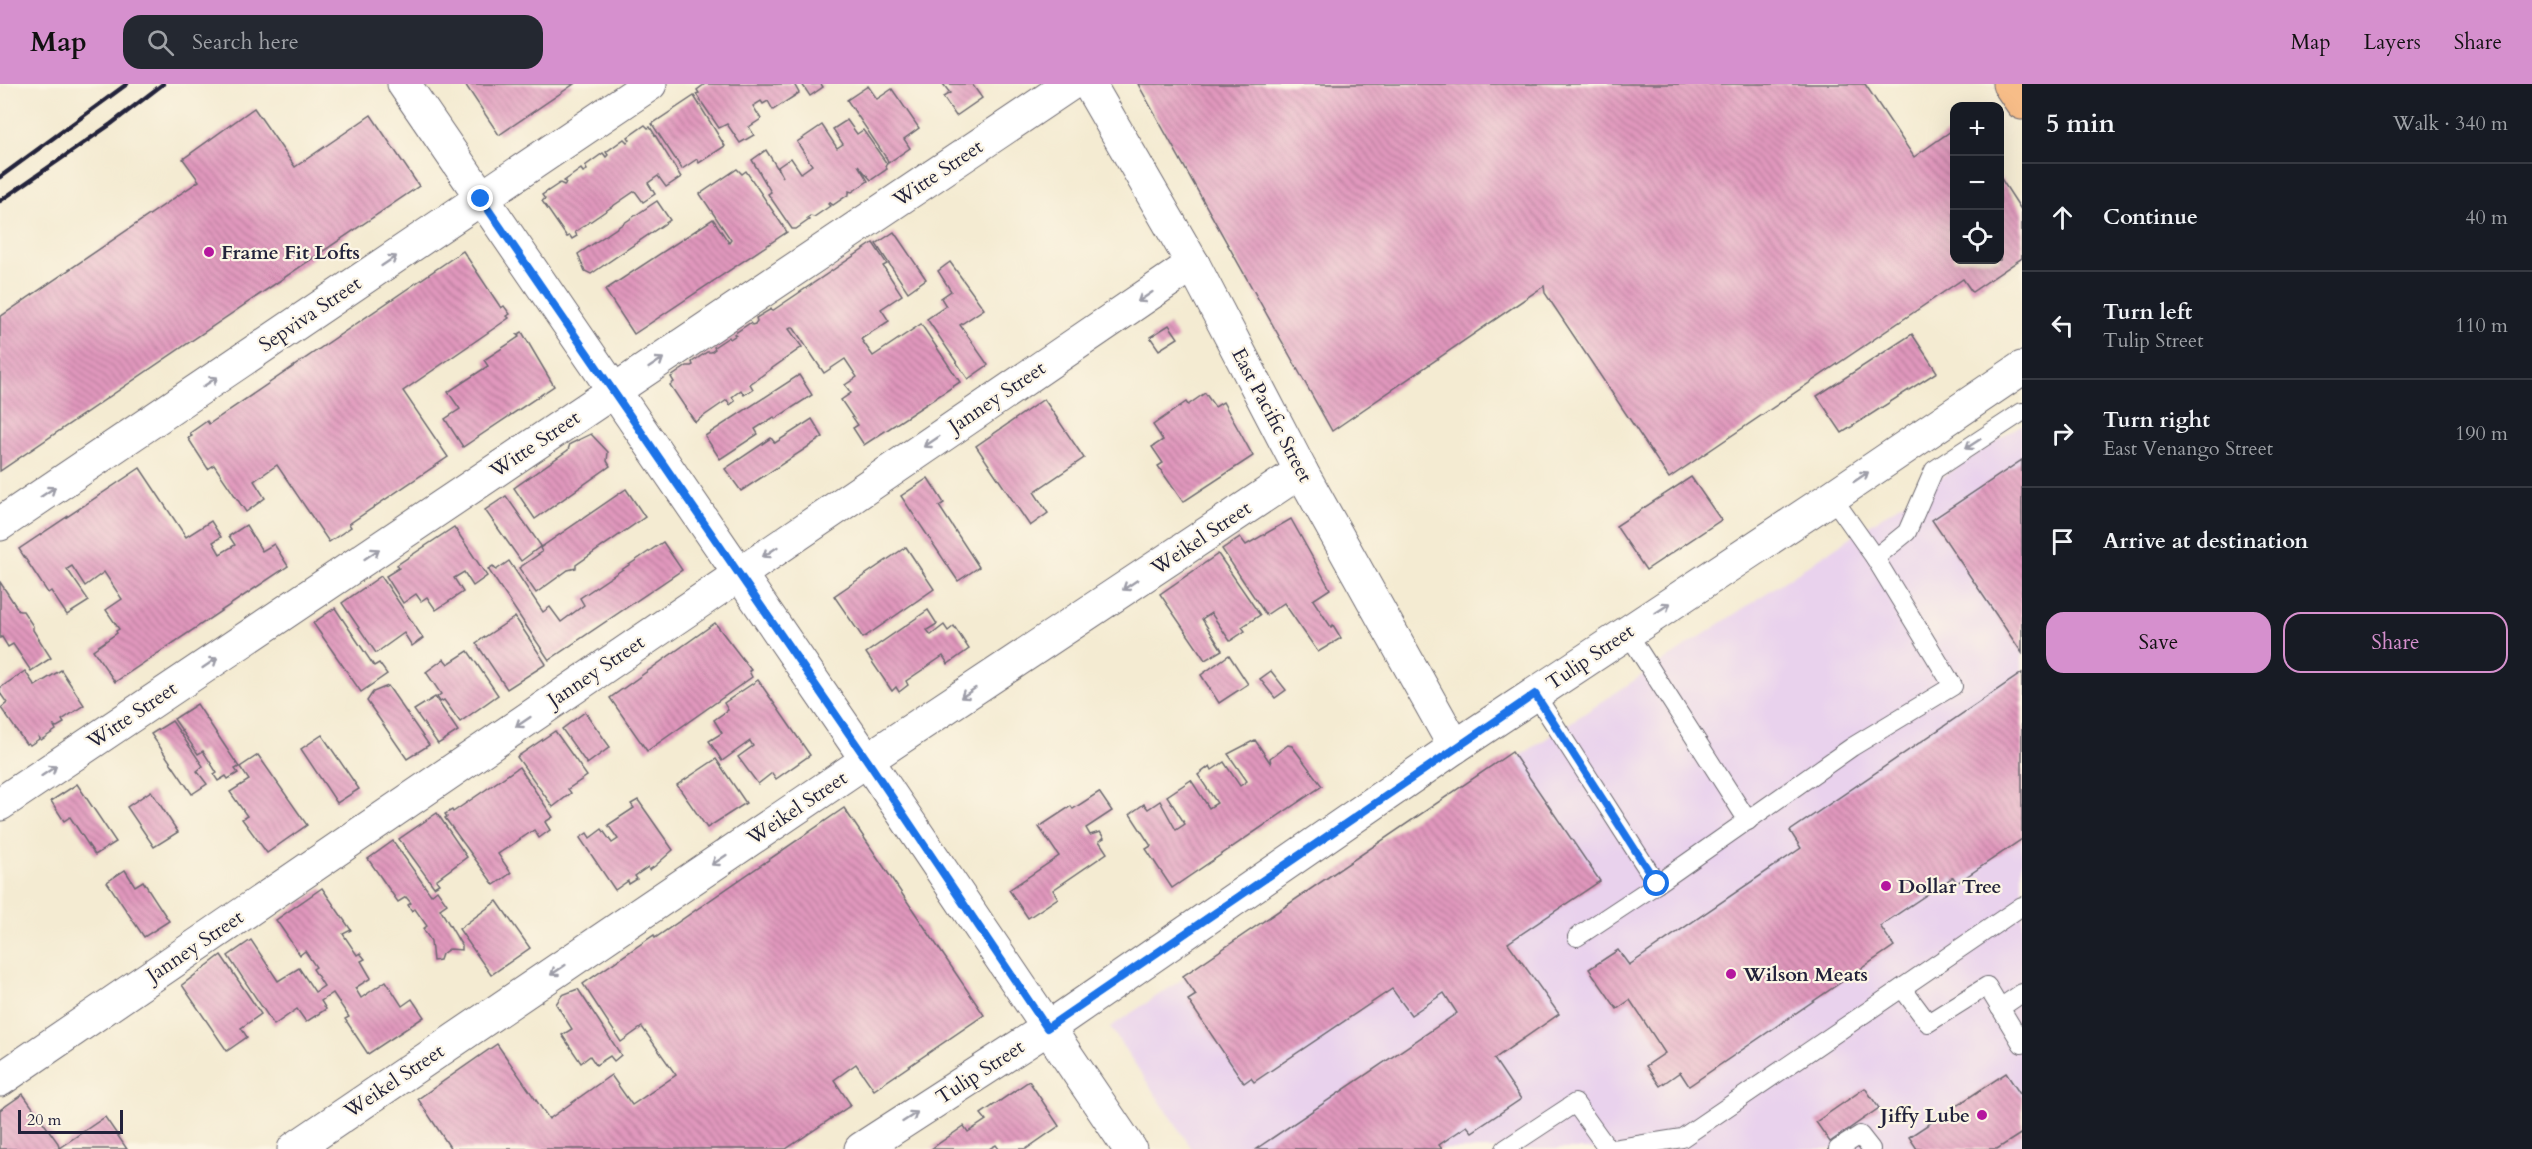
<!DOCTYPE html>
<html lang="en">
<head>
<meta charset="utf-8">
<style>
  body { margin:0; font-family:Cardo,serif; background:#242831; color:#f1f3f6 }
  .controls { position:absolute; right:18px; top:18px; display:grid; overflow:hidden; border-radius:12px; box-shadow:0 6px 24px #0002 }
  .controls button { width:54px; height:54px; display:grid; place-items:center; padding:0; border:0; border-bottom:2px solid #363941; background:#171b24; color:#f1f3f6; font:30px sans-serif }
  .scale { position:absolute; left:18px; bottom:15px; width:105px; box-sizing:border-box; padding-left:6px; border:3px solid #22223b; border-top:0; font-size:16px; line-height:21px; white-space:nowrap; color:#22223b; -webkit-text-stroke:4px #fcf5e5; paint-order:stroke }
  .stop { position:absolute; width:18px; height:18px; margin:-14px; border:4px solid #1a73e8; border-radius:50%; background:#fff }
  .stop.end { background:#1a73e8; border-color:#fff; box-shadow:0 2px 6px #0008 }
  .list { margin:0; padding:0; list-style:none }
  h2 { display:flex; justify-content:space-between; align-items:center; height:78px; margin:0; padding:0 24px; font-size:26px }
  h2 small { font-size:20px; font-weight:400; color:#9ea1a6 }
  .list li { display:grid; grid-template-columns:39px 1fr auto; gap:18px; align-items:center; box-sizing:border-box; height:108px; padding:0 24px; border-top:2px solid #363941 }
  .list b { display:block; font-size:22px; white-space:nowrap }
  .list p { margin:0; font-size:20px; white-space:nowrap; color:#9ea1a6 }
  .list em { font-size:20px; font-style:normal; color:#9ea1a6 }
  .actions { display:flex; gap:12px; padding:18px 24px }
  .actions a { flex:1; padding:14px 0; border:2px solid #d690ce; border-radius:18px; text-align:center; font-size:21px; color:#d690ce }
  .actions .main { background:#d690ce; color:#111 }
  .icon { flex:none; width:33px; height:33px; fill:none; stroke:currentColor; stroke-width:2; stroke-linecap:round; stroke-linejoin:round }
  .map { position:relative; flex:none; width:2022px; height:1065px; overflow:hidden }
  header { display:flex; align-items:center; gap:36px; box-sizing:border-box; height:84px; padding:0 30px; background:#d690ce; color:#111 }
  header strong { font-size:28px }
  nav { display:flex; gap:33px; margin-inline-start:auto; font-size:21px }
  .search { width:420px; height:54px; background:#242831; display:flex; align-items:center; gap:15px; box-sizing:border-box; padding:0 21px; border-radius:18px; color:#9ea1a6; font-size:22px }
  main { display:flex }
  aside { flex:1; background:#171b24 }
  .map>svg:first-child { display:block }
  .built { fill:#e9d2ed }
  .building { fill:url(#building-back-hatch) }
  .lines { fill:none; stroke-linecap:round; stroke-linejoin:round }
  .service-casing { stroke:#6c6870; stroke-width:20 }
  .minor-casing { stroke:#6c6870; stroke-width:35 }
  .primary-casing { stroke:#6c6870; stroke-width:35 }
  .service { stroke:#fff; stroke-width:18 }
  .minor { stroke:#fff; stroke-width:33 }
  .primary { stroke:#f7bd88; stroke-width:33 }
  .rail { stroke:#22223b; stroke-width:4.5 }
  .oneway { stroke:#9c9ca7 }
  .route { stroke:#1a73e8; stroke-width:8 }
  .poi-dot { fill:#b5179e; stroke:#fcf5e5; stroke-width:2 }
  .labels { text-anchor:middle; dominant-baseline:central; stroke-width:4.5; stroke-linejoin:round; paint-order:stroke }
  .street-label { font-size:20px; fill:#22223b; stroke:#fcf5e5 }
  .poi-label { font-size:20px; font-weight:bold; fill:#22223b; stroke:#fcf5e5; text-anchor:start }
</style>
</head>
<body>
<header>
<strong>Map</strong>
<div class="search"><svg class="icon" aria-label="search" viewBox="0 0 24 24"><circle cx="10" cy="10" r="6"/><path d="M15 15l6 6"/></svg>Search here</div>
<nav><a>Map</a><a>Layers</a><a>Share</a></nav>
</header>
<main>
<div class="map">
<svg width="2022" height="1065" viewBox="0 0 2022 1065">
  <defs>
    <pattern id="building-back-hatch" width="6" height="6" patternUnits="userSpaceOnUse" patternTransform="scale(1.5)"><rect width="6" height="6" fill="#e198bd"/><path d="M-1 5l2 2M0 0l6 6M5-1l2 2" fill="none" stroke="#b67c9b"/></pattern>
  </defs>
  <rect width="100%" height="100%" fill="#fcf5e5"/>
  <filter id="ink" filterUnits="userSpaceOnUse"><feTurbulence type="fractalNoise" baseFrequency=".0167" numOctaves="2"/><feDisplacementMap in="SourceGraphic" scale="12" xChannelSelector="R" yChannelSelector="G"/><feConvolveMatrix kernelMatrix="1 2 1 2 8 2 1 2 1" color-interpolation-filters="sRGB"/></filter>
  <filter id="wash" filterUnits="userSpaceOnUse"><feTurbulence type="fractalNoise" baseFrequency=".008" numOctaves="4" result="noise"/><feDisplacementMap in="SourceGraphic" scale="24" xChannelSelector="R" yChannelSelector="G"/><feGaussianBlur stdDeviation="1.35" result="paint"/><feColorMatrix in="noise" values="0 0 0 0 0 0 0 0 0 0 0 0 0 0 0 0 0 1.4 0 .05"/><feComposite in="paint" operator="in"/></filter>
  <g filter="url(#wash)">
    <rect width="100%" height="100%" fill="#f4ebd2"/>
    <!-- built -->
    <path class="built" d="M2022,340V1065H1192L1110,943Z"/>
    <g id="blocks">
      <!-- building -->
      <g class="building">
        <path d="M465,0H574L499,51Z"/>
        <path d="M705,0H794L799,9L773,26L768,17L763,20L761,17L753,22L761,35L749,43L754,51L740,59L727,40L719,44L696,10L699,9L697,6Z"/>
        <path d="M802,0H821L823,3L810,12Z"/>
        <path d="M943,0H972L982,14L956,32L943,13L950,9Z"/>
        <path d="M1138,0H1865L1914,73L1954,45V176H2000V93L2022,127V174L1972,208L1963,195L1669,394L1545,209L1544,202L1332,347Z"/>
        <path d="M868,2L877,15L892,5L919,44L904,55L910,64L888,79L887,75L847,16Z"/>
        <path d="M694,12L725,62L699,79L697,75L682,85L652,40Z"/>
        <path d="M254,24L295,83L371,31L419,102L0,387V233L199,97L183,75Z"/>
        <path d="M847,36L857,50L863,46L887,80L885,82L887,85L871,96L858,81L868,97L852,108L849,107V110L833,121L829,118L828,120L830,122L814,133L810,132L807,134L809,136L796,145H792L768,110L771,108L752,76L766,66L783,93L778,83L791,74L801,89L812,81L797,58L822,41L837,64L843,60L833,45Z"/>
        <path d="M645,41L648,44L650,43L681,93L666,103L658,92L648,99L655,110L643,118L635,107L575,148L577,152L572,155L570,152L567,153L542,117L545,115L542,111L560,99L564,101L566,99L564,97L581,85L583,88L587,86L585,82L603,69L606,73L608,71L606,68L624,55L627,58L630,56L628,53Z"/>
        <path d="M737,85L742,90L746,87L787,148L634,250L605,206L713,135L729,159L731,156L700,110Z"/>
        <path d="M657,117L670,136L591,190L585,187L578,170Z"/>
        <path d="M894,148L926,195L908,208L876,160Z"/>
        <path d="M873,159L887,180L883,182L902,211L881,225L889,237L861,255L873,272L921,240L960,298L864,361L853,344L858,341L841,316L851,309L845,301L857,293L845,275L824,289L793,243L789,245L802,263L750,300L753,305L744,311L741,306L732,313L735,317L730,321L727,316L695,338L670,301L674,298L671,293L687,282H691L693,281L692,278L707,268H711L715,265L714,263L729,253L730,255L736,251L734,250L750,239L752,241L755,240L757,237L756,234L771,225L772,227Z"/>
        <path d="M463,167L501,224L504,222L510,230L507,232L509,234L403,307L448,373L349,440L351,443L329,458L277,381L254,397L265,414L246,428L214,381L208,385L188,354L192,352L190,349L207,337L209,340Z"/>
        <path d="M950,178L984,225L960,241L988,281L968,295L927,235L946,222L941,214L951,207L938,187Z"/>
        <path d="M1169,241L1178,254L1159,266L1150,253Z"/>
        <path d="M522,248L554,302L463,363L445,335L460,325L448,308L488,282L484,276L519,253L517,251Z"/>
        <path d="M1912,250L1937,288L1842,349L1817,312Z"/>
        <path d="M799,291L812,311L775,335L774,333L755,345L758,350L720,375L705,352Z"/>
        <path d="M1205,309L1215,323L1223,318L1253,372L1183,418L1158,382L1163,379L1152,363L1163,356L1153,341L1186,318L1188,321Z"/>
        <path d="M1044,315L1084,374L1034,408L1048,429L1030,442L976,362Z"/>
        <path d="M812,335L823,353L741,407L725,385L771,354L775,359Z"/>
        <path d="M591,350L608,368L607,377L610,382L535,435L514,404L568,366L570,360Z"/>
        <path d="M2022,376V569L1932,436Z"/>
        <path d="M140,384L186,453L211,437L221,453L213,458L220,470L235,461L229,452L246,441L262,467L274,460L288,482L115,598L93,566L117,549L116,547L119,545L106,526L122,515L104,488L85,502L72,482L67,485L89,517L67,531L51,507L48,509L19,465Z"/>
        <path d="M1691,393L1721,436L1646,486L1616,442Z"/>
        <path d="M928,394L944,419L939,422L979,483L958,497L901,412Z"/>
        <path d="M626,405L645,433L576,481V484L568,486L536,509L519,484L542,468L540,464Z"/>
        <path d="M506,412L541,462L521,477L485,426Z"/>
        <path d="M1291,435L1330,505L1313,516L1331,543L1333,541L1341,554L1318,568L1284,519L1266,531L1222,465L1240,453L1246,461Z"/>
        <path d="M454,443L487,492L473,502L464,488L454,494L463,508L436,526L427,513L421,517L416,510L403,519L386,492L399,484L397,481Z"/>
        <path d="M663,458L682,486L549,576L488,485L493,482L496,486L509,477L543,528L550,523L561,538L584,521L580,514Z"/>
        <path d="M906,463L934,505L863,554L834,512Z"/>
        <path d="M1218,470L1260,531L1242,543L1245,547L1230,557L1211,529L1202,535L1222,566L1205,576L1160,510Z"/>
        <path d="M381,492L423,554L412,562L404,549L376,569L342,519Z"/>
        <path d="M0,498L19,527H23L33,542V546L51,574L31,587L13,560L8,563L2,553L0,554Z"/>
        <path d="M335,524L374,582L379,579L387,590L361,608L313,539Z"/>
        <path d="M928,526L937,540L927,546L931,551L944,541L948,547L954,542L969,565L948,580L943,572L906,597L908,601L899,608L896,603L892,607L866,569Z"/>
        <path d="M515,533L546,580L507,605L476,559Z"/>
        <path d="M715,539L751,586L749,587L752,593L647,667L610,614Z"/>
        <path d="M468,567L498,611L460,638L444,616L440,618L437,613L441,610L426,588L444,575L448,580Z"/>
        <path d="M1229,571L1248,600L1219,619L1201,591Z"/>
        <path d="M61,586L84,621L62,636L64,639L57,643L54,642L56,646L41,656L38,652L39,655L30,661L28,659L26,660L1,624L7,619L0,609V604L25,587L35,602Z"/>
        <path d="M1271,587L1286,606L1275,614L1260,595Z"/>
        <path d="M2022,589V755L1957,799L1953,793L1880,842L1894,862L1689,1002L1680,988L1660,1002L1646,982L1665,969L1630,916L1617,925L1589,885L1618,866L1629,881L1801,764L1790,747Z"/>
        <path d="M758,596L810,671L776,695L772,689L758,700L738,673L753,662L750,657L722,677L709,657L722,649L714,636L728,626L724,619Z"/>
        <path d="M388,602L429,661L407,675L367,617L373,608Z"/>
        <path d="M435,613L458,647L438,660L414,626Z"/>
        <path d="M197,620L239,683L235,685L238,689L228,695L226,692L218,697L214,691L217,689L203,667L198,670L174,635Z"/>
        <path d="M585,628L610,663L587,680L562,645Z"/>
        <path d="M172,637L203,682L197,687L207,700L192,710L151,650Z"/>
        <path d="M555,647L587,692L568,705L571,709L553,723L517,673Z"/>
        <path d="M322,651L359,705L337,719L301,665Z"/>
        <path d="M1255,656L1271,680L1270,674L1288,661L1292,662L1322,702L1172,804L1146,765L1151,762L1130,730L1144,720L1148,725L1160,717L1176,746L1185,740L1167,712L1191,696L1209,724L1217,719L1198,691L1210,682L1212,686L1224,678L1240,702L1247,697L1228,670Z"/>
        <path d="M1512,668L1600,797L1508,859L1559,930L1494,975L1521,1015L1472,1048L1467,1042L1439,1061L1442,1065H1256L1457,929L1444,909L1411,931L1392,905L1254,998L1251,994L1244,999L1188,916L1196,911L1183,892Z"/>
        <path d="M258,671L307,741L267,769L242,735L247,732L230,708L249,696L240,683Z"/>
        <path d="M716,675L746,719L707,744L677,701Z"/>
        <path d="M519,683L553,733L545,738L550,746L539,754L534,746L498,770L511,789L494,801L445,734L447,733L445,730L452,726L453,728Z"/>
        <path d="M77,700L116,758L95,771L70,733L64,737L51,717Z"/>
        <path d="M151,707L178,748L154,763L127,723Z"/>
        <path d="M1099,708L1112,727L1086,744L1090,751L1100,748L1104,754L1099,757L1107,769L1053,806L1058,814L1028,834L1009,806L1059,772L1039,743L1071,722L1073,725Z"/>
        <path d="M638,716L673,766L655,782L649,786L648,783L635,792L637,795L629,800L628,797L615,806L580,754L587,749L590,754L602,745L612,759L618,755L608,741L634,724L631,720Z"/>
        <path d="M844,724L984,931L874,1006L856,980L834,996L851,1021L786,1065H451L418,1015L497,960L549,1035L611,991L632,1021L676,991L642,943L621,958L583,900L654,851L655,854Z"/>
        <path d="M437,729L467,773L436,796L439,800L434,803L399,755Z"/>
        <path d="M393,757L431,811L437,806L447,820L440,825L462,862V866L449,865L442,870L440,876L433,877L431,857L423,845L427,842L415,825L412,827L408,821L411,819L406,813L398,818L368,775Z"/>
        <path d="M125,786L135,802L143,797L169,837L144,853L107,798Z"/>
        <path d="M322,804L351,846L343,850L357,871L360,869L365,875L361,877L371,894L355,904L361,914L386,897L402,922L412,915L424,933L368,970L345,935L349,933L333,909L321,917L326,925L306,938L297,925L274,941L228,872L251,856L278,897L299,884L315,908L324,902L313,885L316,883L305,867L300,871L276,836Z"/>
        <path d="M497,817L530,864L491,891L459,845Z"/>
        <path d="M221,871L261,930L241,944L247,953L227,967L182,901Z"/>
        <path d="M578,905L621,971L614,977L610,972L596,981L590,972L581,979L562,951L572,945L556,920L562,911Z"/>
        <path d="M2006,989L2022,1013V1049L1997,1065H1917L1909,1053Z"/>
        <path d="M1029,997L1059,1042L1026,1065H999L996,1061L989,1065H931L964,1042L968,1048L986,1036L981,1030Z"/>
        <path d="M1865,1004L1879,1024L1830,1058L1816,1038Z"/>
        <path d="M23,1010L58,1059L59,1064L105,1033L127,1065H0V1026Z"/>
      </g>
    </g>
  </g>
  <g filter="url(#ink)">
    <use href="#blocks" fill-opacity="0" stroke="#6c6870" stroke-width="1.5"/>
    <g class="lines">
      <defs>
        <g id="service">
          <path d="M1875,474L1907,448L1934,386L2022,328"/>
          <path d="M1627,548L1748,737"/>
          <path d="M1535,610L1657,800"/>
          <path d="M1577,853L1657,800L1852,663L1953,602L1875,474L1832,413"/>
          <path d="M1902,904L1928,939L1987,902L2022,960"/>
          <path d="M2000,924L2022,909"/>
          <path d="M1505,1065L1575,1019L1608,1065"/>
          <path d="M1613,1065L1682,1054L2022,822"/>
          <path d="M1838,1065L1860,1051L1871,1065"/>
        </g>
        <g id="minor">
          <path d="M404,0L867,676L1130,1065"/>
          <path d="M1089,0L1193,180L1301,387L1455,663"/>
          <path d="M0,440L650,0"/>
          <path d="M0,720L1070,0"/>
          <path d="M0,996L1193,180"/>
          <path d="M294,1065L867,676L1301,387"/>
          <path d="M861,1065L1048,944L1455,663L1832,413L2022,284"/>
        </g>
        <path id="primary" d="M2009,0L2022,19"/>
      </defs>
      <!-- service casing -->
      <use href="#service" class="service-casing"/>
      <!-- minor casing -->
      <use href="#minor" class="minor-casing"/>
      <!-- primary casing -->
      <use href="#primary" class="primary-casing"/>
      <!-- service -->
      <use href="#service" class="service"/>
      <!-- minor -->
      <use href="#minor" class="minor"/>
      <!-- primary -->
      <use href="#primary" class="primary"/>
      <!-- rail -->
      <g class="rail">
        <path d="M0,93L127,0"/>
        <path d="M0,117L111,40L163,0"/>
      </g>
    </g>
    <!-- one-way arrows -->
    <defs><path id="oneway-shaft" d="M-6 0H5M1.5-3L5.5 0L1.5 3" fill="none" stroke-width="1.6" stroke-linecap="round" stroke-linejoin="round" transform="scale(1.5)"/></defs>
    <g class="oneway">
      <use href="#oneway-shaft" transform="translate(389 177) rotate(-34)"/>
      <use href="#oneway-shaft" transform="translate(1145 213) rotate(146)"/>
      <use href="#oneway-shaft" transform="translate(656 279) rotate(-34)"/>
      <use href="#oneway-shaft" transform="translate(210 298) rotate(-34)"/>
      <use href="#oneway-shaft" transform="translate(931 358) rotate(146)"/>
      <use href="#oneway-shaft" transform="translate(1973 360) rotate(147)"/>
      <use href="#oneway-shaft" transform="translate(1861 393) rotate(-34)"/>
      <use href="#oneway-shaft" transform="translate(48 408) rotate(-34)"/>
      <use href="#oneway-shaft" transform="translate(770 468) rotate(146)"/>
      <use href="#oneway-shaft" transform="translate(372 470) rotate(-34)"/>
      <use href="#oneway-shaft" transform="translate(1130 501) rotate(146)"/>
      <use href="#oneway-shaft" transform="translate(1663 524) rotate(-33)"/>
      <use href="#oneway-shaft" transform="translate(210 579) rotate(-34)"/>
      <use href="#oneway-shaft" transform="translate(968 609) rotate(146)"/>
      <use href="#oneway-shaft" transform="translate(523 638) rotate(146)"/>
      <use href="#oneway-shaft" transform="translate(49 687) rotate(-34)"/>
      <use href="#oneway-shaft" transform="translate(719 776) rotate(146)"/>
      <use href="#oneway-shaft" transform="translate(558 886) rotate(146)"/>
      <use href="#oneway-shaft" transform="translate(910 1033) rotate(-33)"/>
    </g>
  </g>
  <g class="lines" filter="url(#ink)">
    <!-- route -->
    <path class="route" d="M481,115L867,676L1047,944L1535,610L1657,800"/>
  </g>
  <!-- markers -->
  <g class="poi-dot">
    <circle cx="209" cy="168" r="6"/>
    <circle cx="1886" cy="802" r="6"/>
    <circle cx="1731" cy="890" r="6"/>
    <circle cx="1982" cy="1031" r="6"/>
  </g>
  <g class="labels">
    <!-- street labels -->
    <g class="street-label">
      <text transform="translate(938 89) rotate(-34)">Witte Street</text>
      <text transform="translate(310 230) rotate(-34)">Sepviva Street</text>
      <text transform="translate(997 313) rotate(-34)">Janney Street</text>
      <text transform="translate(1272 331) rotate(62)">East Pacific Street</text>
      <text transform="translate(535 360) rotate(-34)">Witte Street</text>
      <text transform="translate(1201 454) rotate(-34)">Weikel Street</text>
      <text transform="translate(1590 573) rotate(-34)">Tulip Street</text>
      <text transform="translate(596 587) rotate(-34)">Janney Street</text>
      <text transform="translate(132 631) rotate(-34)">Witte Street</text>
      <text transform="translate(797 724) rotate(-34)">Weikel Street</text>
      <text transform="translate(195 862) rotate(-34)">Janney Street</text>
      <text transform="translate(980 988) rotate(-33)">Tulip Street</text>
      <text transform="translate(394 997) rotate(-34)">Weikel Street</text>
    </g>
    <!-- poi labels -->
    <g class="poi-label">
      <text x="221" y="168">Frame Fit Lofts</text>
      <text x="1898" y="802">Dollar Tree</text>
      <text x="1743" y="890">Wilson Meats</text>
      <text x="1970" y="1031" text-anchor="end">Jiffy Lube</text>
    </g>
  </g>
</svg>
<div class="controls">
<button>+</button>
<button>−</button>
<button><svg class="icon" aria-label="locate" viewBox="0 0 24 24"><circle cx="12" cy="12" r="6"/><path d="M12 2v4M12 18v4M2 12h4M18 12h4"/></svg></button>
</div>
<div class="scale">20 m</div>
<div class="stop" style="left:1657px;top:800px"></div>
<div class="stop end" style="left:481px;top:115px"></div>
</div>
<aside>
<h2>5 min<small>Walk · 340 m</small></h2>
<ul class="list">
<li><svg class="icon" aria-label="ahead" viewBox="0 0 24 24"><path d="M12 20V5M6 11l6-6 6 6"/></svg><div><b>Continue</b></div><em>40 m</em></li>
<li><svg class="icon" aria-label="left" viewBox="0 0 24 24"><path d="M17 20v-9H6M10 6l-5 5 5 5"/></svg><div><b>Turn left</b><p>Tulip Street</p></div><em>110 m</em></li>
<li><svg class="icon" aria-label="right" viewBox="0 0 24 24"><path d="M7 20v-9h11M14 6l5 5-5 5"/></svg><div><b>Turn right</b><p>East Venango Street</p></div><em>190 m</em></li>
<li><svg class="icon" aria-label="arrive" viewBox="0 0 24 24"><path d="M6 21V4h12l-3 4 3 4H6"/></svg><div><b>Arrive at destination</b></div></li>
</ul>
<div class="actions"><a class="main">Save</a><a>Share</a></div>
</aside>
</main>
</body>
</html>
